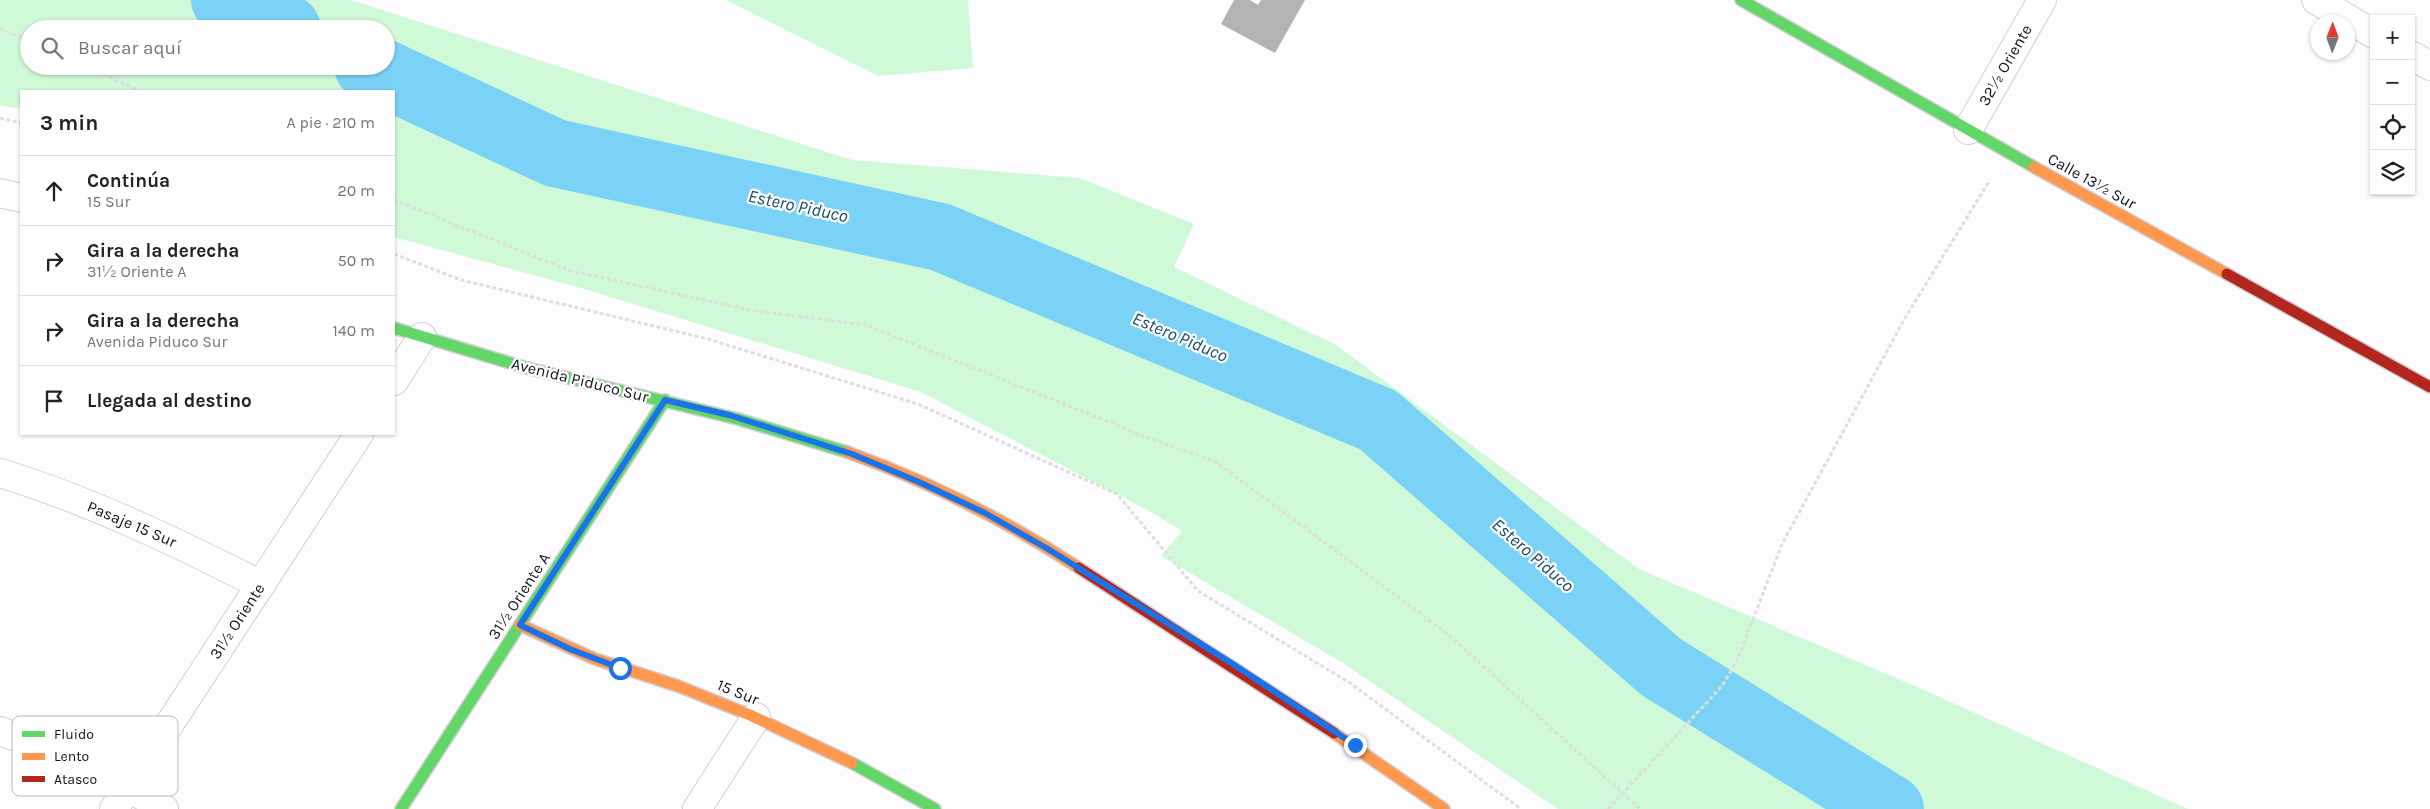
<!DOCTYPE html>
<html lang="es">
<head>
<meta charset="utf-8">
<style>
  body { margin:0; font-family:Karla,sans-serif; background:#f2f2f2; color:#222 }
  .controls { position:absolute; right:15px; top:15px; display:grid; overflow:hidden; border-radius:0px; box-shadow:0 1px 4px #0004 }
  .controls button { width:45px; height:45px; display:grid; place-items:center; padding:0; border:0; border-bottom:1px solid #e0e0e0; background:#fff; color:#222; font:25px sans-serif }
  .compass { position:absolute; left:2310px; top:15px; width:45px; height:45px; border-radius:50%; background:#fff; box-shadow:0 1px 4px #0004; rotate:1deg }
  .stop { position:absolute; width:15px; height:15px; margin:-11px; border:4px solid #1a73e8; border-radius:50%; background:#fff }
  .stop.end { background:#1a73e8; border-color:#fff; box-shadow:0 1px 5px #0008 }
  .list { margin:0; padding:0; list-style:none }
  h2 { display:flex; justify-content:space-between; align-items:center; height:65px; margin:0; padding:0 20px; font-size:21px }
  h2 small { font-size:16px; font-weight:400; color:#767676 }
  .list li { display:grid; grid-template-columns:32px 1fr auto; gap:15px; align-items:center; box-sizing:border-box; height:70px; padding:0 20px; border-top:1px solid #e0e0e0 }
  .list b { display:block; font-size:19px; white-space:nowrap }
  .list p { margin:0; font-size:16px; white-space:nowrap; color:#767676 }
  .list em { font-size:16px; font-style:normal; color:#767676 }
  .icon { flex:none; width:28px; height:28px; fill:none; stroke:currentColor; stroke-width:2; stroke-linecap:round; stroke-linejoin:round }
  .map { position:relative; flex:none; width:2430px; height:809px; overflow:hidden }
  .search { position:absolute; background:#fff; box-shadow:0 1px 4px #0004; left:20px; top:20px; width:375px; height:55px; display:flex; align-items:center; gap:12px; box-sizing:border-box; padding:0 18px; border-radius:28px; color:#767676; font-size:19px }
  .panel { position:absolute; background:#fff; box-shadow:0 1px 4px #0004; left:20px; top:90px; width:375px; height:345px; border-radius:0px }
  .map>svg:first-child { display:block }
  .green { fill:#d0fad7; fill-rule:evenodd }
  .lines { fill:none; stroke-linecap:round; stroke-linejoin:round }
  .river { stroke:#7ad2f6; stroke-width:68 }
  .building { fill:#b4b2b2 }
  .street-casing { stroke:#d1cfd3; stroke-width:30 }
  .fast-casing { stroke:#d1cfd3; stroke-width:14 }
  .slow-casing { stroke:#d1cfd3; stroke-width:14 }
  .jam-casing { stroke:#d1cfd3; stroke-width:14 }
  .path { stroke:#dededf; stroke-width:3; stroke-dasharray:4 2.5; stroke-linecap:butt }
  .street { stroke:#fff; stroke-width:28 }
  .fast { stroke:#63d668; stroke-width:11 }
  .slow { stroke:#ff974d; stroke-width:11 }
  .jam { stroke:#b3261e; stroke-width:11 }
  .route { stroke:#1a73e8; stroke-width:6 }
  .labels { text-anchor:middle; dominant-baseline:central; stroke-width:4.5; stroke-linejoin:round; paint-order:stroke }
  .street-label { font-size:16px; fill:#151317; stroke:#fff }
  .water-label { font-size:18px; font-style:italic; fill:#164a5e; stroke:#fff }
  .key { fill:#fff; stroke:#b9b8b9; stroke-width:1 }
  .key-label { font-size:14px; fill:#151317 }
</style>
</head>
<body>
<div class="map">
<svg width="2430" height="809" viewBox="0 0 2430 809">
  <rect width="100%" height="100%" fill="#fdfcfe"/>
  <!-- green -->
  <g class="green">
    <path d="M0,0H351L852,160L1080,178L1194,224L1174,267L1336,345L1639,569L1915,686L2188,809H1558L1343,663L1161,556L1182,531L1151,512L921,392L581,288L394,237V91H21V109L0,105ZM29,29H386V66H29Z"/>
    <path d="M726,0H968L973,68L879,76Z"/>
  </g>
  <g class="lines">
    <!-- river -->
    <g class="river">
      <path d="M225,0L287,29"/>
      <path d="M368,66L555,153L940,237L1378,420L1661,667L1890,809"/>
    </g>
  </g>
  <!-- building -->
  <path class="building" d="M1234,0H1250L1258,5L1261,0H1305L1275,53L1221,24Z"/>
  <g class="lines">
    <defs>
      <g id="street">
        <path d="M2316,0L2374,34"/>
        <path d="M2411,55L2430,66"/>
        <path d="M1968,130L2042,0"/>
        <path d="M0,193L21,198"/>
        <path d="M394,381L422,337"/>
        <path d="M0,473C91,501 176,542 261,585"/>
        <path d="M0,731C57,753 113,776 164,809"/>
        <path d="M114,809L359,434"/>
        <path d="M697,809L756,717"/>
      </g>
      <g id="fast">
        <path d="M1741,0L2034,167"/>
        <path d="M394,328L527,368L738,419L847,452"/>
        <path d="M852,763L935,809"/>
        <path d="M401,809L665,400"/>
      </g>
      <g id="slow">
        <path d="M2034,167L2227,274"/>
        <path d="M847,452C928,481 1007,521 1079,568"/>
        <path d="M520,625L595,659L678,686L750,715L852,763"/>
        <path d="M1334,733L1444,809"/>
      </g>
      <g id="jam">
        <path d="M2227,274L2430,387"/>
        <path d="M1079,568L1334,733"/>
      </g>
    </defs>
    <!-- street casing -->
    <use href="#street" class="street-casing"/>
    <!-- fast casing -->
    <use href="#fast" class="fast-casing"/>
    <!-- slow casing -->
    <use href="#slow" class="slow-casing"/>
    <!-- jam casing -->
    <use href="#jam" class="jam-casing"/>
    <!-- path -->
    <g class="path">
      <path d="M0,29L29,40"/>
      <path d="M85,66L140,91"/>
      <path d="M0,118L21,123"/>
      <path d="M394,200L571,271L755,311L866,325L1154,440L1216,462L1449,635L1640,809"/>
      <path d="M394,254L461,280L708,339L918,404L1117,494L1198,591L1350,683L1521,809"/>
      <path d="M1608,809L1722,686L1737,661L1782,544L1905,318L1990,180"/>
    </g>
    <!-- street -->
    <use href="#street" class="street"/>
    <!-- fast -->
    <use href="#fast" class="fast"/>
    <!-- slow -->
    <use href="#slow" class="slow"/>
    <!-- jam -->
    <use href="#jam" class="jam"/>
  </g>
  <g class="lines">
    <!-- route -->
    <path class="route" d="M620,668L570,649L520,625L665,400L729,415L852,454L919,482L985,513L1048,549L1233,664L1355,745"/>
  </g>
  <g class="labels">
    <!-- street labels -->
    <g class="street-label">
      <text transform="translate(2005 65) rotate(-60)">32½ Oriente</text>
      <text transform="translate(2092 181) rotate(29)">Calle 13½ Sur</text>
      <text transform="translate(580 380) rotate(14)">Avenida Piduco Sur</text>
      <text transform="translate(132 524) rotate(23)">Pasaje 15 Sur</text>
      <text transform="translate(519 596) rotate(-57)">31½ Oriente A</text>
      <text transform="translate(237 621) rotate(-57)">31½ Oriente</text>
      <text transform="translate(738 692) rotate(22)">15 Sur</text>
    </g>
    <!-- water labels -->
    <g class="water-label">
      <text transform="translate(798 206) rotate(12)">Estero Piduco</text>
      <text transform="translate(1180 337) rotate(23)">Estero Piduco</text>
      <text transform="translate(1533 555) rotate(41)">Estero Piduco</text>
    </g>
  </g>
  <!-- legend -->
  <rect x="12" y="716" width="166" height="80" rx="8" class="key"/>
  <rect x="22" y="731" width="23" height="6" fill="#63d668"/>
  <rect x="22" y="753" width="23" height="7" fill="#ff974d"/>
  <rect x="22" y="776" width="23" height="6" fill="#b3261e"/>
  <g class="key-label">
    <text x="54" y="739">Fluido</text>
    <text x="54" y="761">Lento</text>
    <text x="54" y="784">Atasco</text>
  </g>
</svg>
<div class="controls">
<button>+</button>
<button>−</button>
<button><svg class="icon" aria-label="locate" viewBox="0 0 24 24"><circle cx="12" cy="12" r="6"/><path d="M12 2v4M12 18v4M2 12h4M18 12h4"/></svg></button>
<button><svg class="icon" aria-label="layers" viewBox="0 0 24 24"><path d="M12 4l9 5-9 5-9-5zM3 14l9 5 9-5"/></svg></button>
</div>
<svg class="compass" viewBox="-18 -18 36 36"><path d="M0-13l5 13h-10z" fill="#e53935"/><path d="M0 13l5-13h-10z" fill="#767676"/></svg>
<div class="stop" style="left:620px;top:668px"></div>
<div class="stop end" style="left:1355px;top:745px"></div>
<div class="search"><svg class="icon" aria-label="search" viewBox="0 0 24 24"><circle cx="10" cy="10" r="6"/><path d="M15 15l6 6"/></svg>Buscar aquí</div>
<section class="panel">
<h2>3 min<small>A pie · 210 m</small></h2>
<ul class="list">
<li><svg class="icon" aria-label="ahead" viewBox="0 0 24 24"><path d="M12 20V5M6 11l6-6 6 6"/></svg><div><b>Continúa</b><p>15 Sur</p></div><em>20 m</em></li>
<li><svg class="icon" aria-label="right" viewBox="0 0 24 24"><path d="M7 20v-9h11M14 6l5 5-5 5"/></svg><div><b>Gira a la derecha</b><p>31½ Oriente A</p></div><em>50 m</em></li>
<li><svg class="icon" aria-label="right" viewBox="0 0 24 24"><path d="M7 20v-9h11M14 6l5 5-5 5"/></svg><div><b>Gira a la derecha</b><p>Avenida Piduco Sur</p></div><em>140 m</em></li>
<li><svg class="icon" aria-label="arrive" viewBox="0 0 24 24"><path d="M6 21V4h12l-3 4 3 4H6"/></svg><div><b>Llegada al destino</b></div></li>
</ul>
</section>
</div>
</body>
</html>
